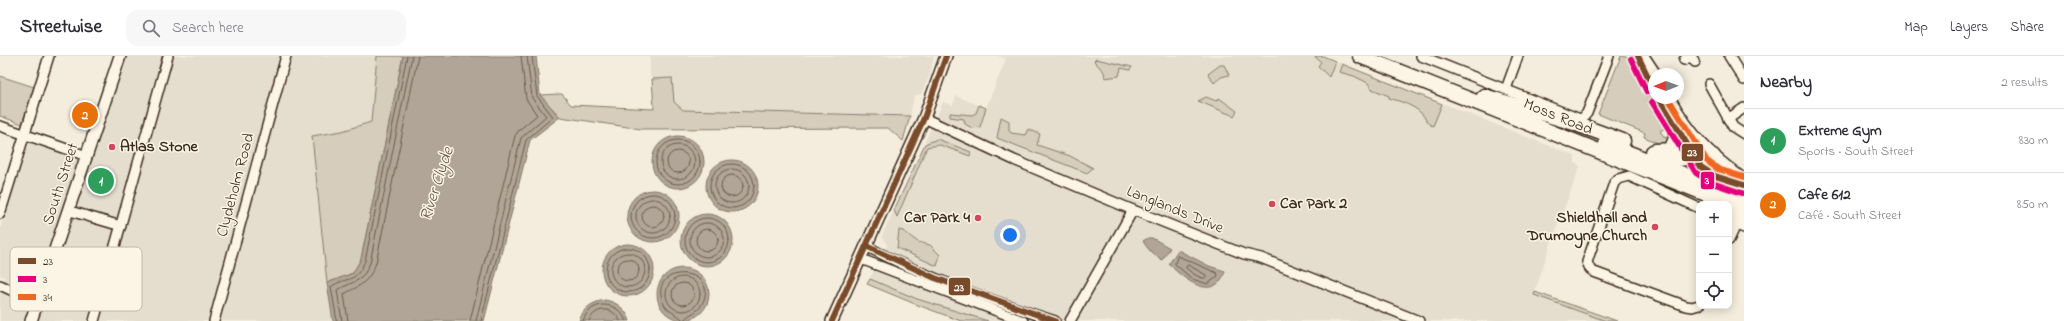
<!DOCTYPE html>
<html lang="en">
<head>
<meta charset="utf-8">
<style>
  body { margin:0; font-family:"Indie Flower",sans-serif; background:#f7f7f7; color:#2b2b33 }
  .controls { position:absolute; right:12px; bottom:12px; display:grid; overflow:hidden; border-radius:8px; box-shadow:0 2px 10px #0003 }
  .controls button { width:36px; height:36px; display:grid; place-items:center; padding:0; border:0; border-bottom:1px solid #e1e1e2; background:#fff; color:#2b2b33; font:20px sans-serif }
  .compass { position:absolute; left:1648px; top:12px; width:36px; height:36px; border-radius:50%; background:#fff; box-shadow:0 2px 10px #0003; rotate:269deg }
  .you { position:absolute; left:1010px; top:179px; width:14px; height:14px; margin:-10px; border:3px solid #fff; border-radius:50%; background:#1a73e8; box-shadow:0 0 0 6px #1a73e833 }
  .badge { display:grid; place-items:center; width:26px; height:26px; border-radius:50%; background:#d1495b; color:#fff; font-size:13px; font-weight:700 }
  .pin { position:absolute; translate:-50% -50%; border:2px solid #fff; box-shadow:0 1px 4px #0006 }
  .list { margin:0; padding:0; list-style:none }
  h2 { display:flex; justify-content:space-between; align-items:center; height:52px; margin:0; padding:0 16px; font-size:17px }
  h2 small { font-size:13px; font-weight:400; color:#7c7c81 }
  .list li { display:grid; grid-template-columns:26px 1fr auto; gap:12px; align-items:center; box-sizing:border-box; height:64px; padding:0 16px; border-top:1px solid #e1e1e2 }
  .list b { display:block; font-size:15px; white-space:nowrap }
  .list p { margin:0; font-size:13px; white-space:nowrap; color:#7c7c81 }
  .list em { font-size:13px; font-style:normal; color:#7c7c81 }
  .icon { flex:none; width:22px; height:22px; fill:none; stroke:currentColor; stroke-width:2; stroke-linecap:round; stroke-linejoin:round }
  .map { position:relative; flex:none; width:1744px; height:265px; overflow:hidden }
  header { display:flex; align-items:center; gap:24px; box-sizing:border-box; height:56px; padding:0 20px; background:#fff; border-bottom:1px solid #e1e1e2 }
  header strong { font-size:19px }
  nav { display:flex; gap:22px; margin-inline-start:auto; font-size:14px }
  .search { width:280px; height:36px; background:#f7f7f7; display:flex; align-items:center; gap:10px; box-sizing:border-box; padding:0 14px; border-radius:12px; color:#7c7c81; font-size:15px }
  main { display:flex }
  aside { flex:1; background:#fff }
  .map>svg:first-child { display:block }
  .built { fill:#e5ddce }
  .green { fill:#d6cdbd; stroke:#887c6e }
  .water { fill:#b0a596; stroke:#817466 }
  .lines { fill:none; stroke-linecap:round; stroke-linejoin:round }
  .shore { stroke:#6a5b4e; stroke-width:1 }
  .minor-casing { stroke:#3b2a1e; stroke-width:12 }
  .tertiary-casing { stroke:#3b2a1e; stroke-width:14 }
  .primary-casing { stroke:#3b2a1e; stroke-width:17 }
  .minor { stroke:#fcf5e5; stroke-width:9 }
  .tertiary { stroke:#fcf5e5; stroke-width:11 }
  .primary { stroke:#fcf5e5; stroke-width:14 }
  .bus-1-casing { stroke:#fcf5e5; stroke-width:9 }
  .bus-2-casing { stroke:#fcf5e5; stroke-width:9 }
  .bus-3-casing { stroke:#fcf5e5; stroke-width:9 }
  .bus-1 { stroke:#7a4b2a; stroke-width:6 }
  .bus-2 { stroke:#e5007d; stroke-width:6 }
  .bus-3 { stroke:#f26522; stroke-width:6 }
  .poi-dot { fill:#d1495b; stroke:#fcf5e5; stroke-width:1.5 }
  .labels { text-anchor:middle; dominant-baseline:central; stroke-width:3; stroke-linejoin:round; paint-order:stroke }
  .street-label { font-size:16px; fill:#3b2a1e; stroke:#fcf5e5 }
  .poi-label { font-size:16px; font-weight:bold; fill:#3b2a1e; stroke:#fcf5e5; text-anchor:start }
  .water-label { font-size:17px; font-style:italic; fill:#645548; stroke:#fcf5e5 }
  .key { fill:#fcf5e5; stroke:#c2b8a9; stroke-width:1 }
  .key-label { font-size:11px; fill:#3b2a1e }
  .line-badge { stroke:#fcf5e5; stroke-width:1.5 }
  .badge-label { font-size:11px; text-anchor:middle; font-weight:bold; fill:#fff }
</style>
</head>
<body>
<header>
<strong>Streetwise</strong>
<div class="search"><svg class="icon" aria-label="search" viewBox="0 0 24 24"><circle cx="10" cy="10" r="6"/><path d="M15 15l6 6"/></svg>Search here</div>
<nav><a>Map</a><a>Layers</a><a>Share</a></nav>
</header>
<main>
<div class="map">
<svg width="1744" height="265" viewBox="0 0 1744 265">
  <rect width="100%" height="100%" fill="#f4eddd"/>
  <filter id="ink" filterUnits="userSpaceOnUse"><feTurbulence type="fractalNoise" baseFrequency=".025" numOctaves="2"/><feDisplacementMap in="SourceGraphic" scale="8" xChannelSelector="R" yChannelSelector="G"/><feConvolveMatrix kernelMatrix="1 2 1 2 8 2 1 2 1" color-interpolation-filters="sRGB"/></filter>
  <g filter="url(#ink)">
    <!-- built -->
    <g class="built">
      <path d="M120,0H377L371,66L342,75L312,80L327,227L333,265H0V231L5,221L0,219V173L29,87L78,102Z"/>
      <path d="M650,0H934L929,21L921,38L914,40L910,60L683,54L674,46L672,23H652L650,19Z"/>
      <path d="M997,0H1323L1575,100V107L1580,110L1545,204L1535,236L1617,265H961L915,248L867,228L887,189L882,180L943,46L953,49L956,40L986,52L1006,3Z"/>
    </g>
    <!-- green -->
    <g class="green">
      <path d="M377,0H403L361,203L353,217L327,227L312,80L342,75L371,66Z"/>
      <path d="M1314,0H1323L1335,5L1329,21L1318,10L1321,6Z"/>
      <path d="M1621,0H1626L1630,4L1669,70L1660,75L1665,82L1672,79L1667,91L1644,81L1645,77L1598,58Z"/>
      <path d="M1096,3L1132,11L1130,14L1121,12L1119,20L1105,22L1104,16L1094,5Z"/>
      <path d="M1342,8L1442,48L1433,70C1426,68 1426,62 1421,57C1413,49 1399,45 1389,42V40L1372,33L1368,27L1354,20L1339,16Z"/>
      <path d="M1220,9H1224L1229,19L1221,21L1214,27L1208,18Z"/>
      <path d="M0,20L34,31L22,68L0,60Z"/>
      <path d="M672,22L674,46L683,54L910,60L903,85L888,72L641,73L560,61L540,39L562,38L571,49L654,53L652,23Z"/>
      <path d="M1206,41L1216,45L1219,42L1237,55L1234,60L1198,45Z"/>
      <path d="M979,49L986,52L980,71L972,72L965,68L964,63L950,61V57L972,59L976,57Z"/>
      <path d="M1001,61L1009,65V74L1011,77L1025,79L1028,73L1040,78L1037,89L1070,100L1093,112L1087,117L997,82Z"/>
      <path d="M937,83L971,96L970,100L940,89L927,91L897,161L894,154L925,88Z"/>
      <path d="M899,174L903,175L918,186L930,189L940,199L937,210L897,192Z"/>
      <path d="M870,223L917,243L988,265H961L915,248L867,228Z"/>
      <path d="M1535,236L1617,265H1606L1534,239Z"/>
    </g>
    <!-- water -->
    <g class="water">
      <path d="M403,0H536L540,39L560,61L530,84L484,265H333L327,227L353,217L361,203Z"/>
      <circle cx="678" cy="106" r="26"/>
      <circle cx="732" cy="130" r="26"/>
      <circle cx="653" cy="160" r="26"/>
      <circle cx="707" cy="184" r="26"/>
      <path d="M1148,182H1152L1170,192L1162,204C1154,199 1148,194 1143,185Z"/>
      <circle cx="628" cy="214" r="26"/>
      <path d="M1178,194L1209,210L1225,215C1215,248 1183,223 1169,208Z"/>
      <circle cx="683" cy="238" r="26"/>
      <path d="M605,244C617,246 626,253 630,265H579C583,252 592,246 605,244Z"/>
    </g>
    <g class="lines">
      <!-- shore -->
      <g class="shore">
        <circle cx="678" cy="106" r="22"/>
        <circle cx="678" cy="106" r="17"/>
        <circle cx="678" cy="106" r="11"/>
        <circle cx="732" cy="130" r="22"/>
        <circle cx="732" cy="130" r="17"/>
        <circle cx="732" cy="130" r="11"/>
        <circle cx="653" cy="160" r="22"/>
        <circle cx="653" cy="160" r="17"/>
        <circle cx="653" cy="160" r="11"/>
        <circle cx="707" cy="184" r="22"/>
        <circle cx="707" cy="184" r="17"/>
        <circle cx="707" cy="184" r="11"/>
        <circle cx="628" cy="214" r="22"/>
        <circle cx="628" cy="214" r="17"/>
        <path d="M1178,200L1217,217L1218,220L1208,228L1192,223L1175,208Z"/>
        <circle cx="628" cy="214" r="11"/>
        <path d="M1188,209L1206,219V222C1199,223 1191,216 1186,212Z"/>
        <circle cx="683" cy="238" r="17"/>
        <circle cx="683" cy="238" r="11"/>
        <path d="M337,265L331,231C347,219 354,230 365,205L407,0"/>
        <path d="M342,265L337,234L358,224L365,217L370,207L412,0"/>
        <path d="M348,265L344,238C361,229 368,227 376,207L418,0"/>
        <path d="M470,265L515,80L519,74L537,59L526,43L521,0"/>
        <path d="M476,265L521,82L546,60L532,42L527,0"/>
        <path d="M481,265L526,84L553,61L537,40L532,0"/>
        <path d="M583,265C590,243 618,244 626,265"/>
        <path d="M589,265C595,250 614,250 620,265"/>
        <path d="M681,265L683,264C677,257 666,256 663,246C647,206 722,210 702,248C698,257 689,257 684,264L685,265"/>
      </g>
      <defs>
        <g id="minor">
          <path d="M1421,0L1580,63H1582L1587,57L1609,0"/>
          <path d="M1729,0L1744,24"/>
          <path d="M1684,4L1691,0L1695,6"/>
          <path d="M1709,28L1733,71L1744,78"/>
          <path d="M1506,33L1518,0"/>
          <path d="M924,62L1014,104L1133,154L1218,188L1244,198L1261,202L1419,265"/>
          <path d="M1728,63L1744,52"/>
          <path d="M0,70L87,100"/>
          <path d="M1699,152L1629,120L1618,123L1614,127L1587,206L1590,213L1594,216L1686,250L1692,251L1699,249"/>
          <path d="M70,155L121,170"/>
          <path d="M0,158L49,0"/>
          <path d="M1729,166L1744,172"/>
          <path d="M1729,184L1736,169"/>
          <path d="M866,190C926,222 991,244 1055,265"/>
          <path d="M861,203L1023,265"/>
          <path d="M0,229L39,247"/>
          <path d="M94,265L168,0"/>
          <path d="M214,265L286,0"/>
          <path d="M1070,265L1133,154"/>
        </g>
        <g id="tertiary">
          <path d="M1638,0L1654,33"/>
          <path d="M1643,0L1655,18"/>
          <path d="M1659,42L1701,111L1715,120L1744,129"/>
          <path d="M1669,42C1690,79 1709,99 1744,124"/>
          <path d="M31,265L120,0"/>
          <path d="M832,265L924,62L946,0"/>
        </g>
        <g id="primary">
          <path d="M1360,0L1744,153"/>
          <path d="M1484,40L1571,66L1623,85"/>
          <path d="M1606,88L1744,142"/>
          <path d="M1655,95L1671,94L1677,80V69"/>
          <path d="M1653,96L1676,103L1713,100"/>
          <path d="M1729,157L1744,164"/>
        </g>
      </defs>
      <!-- minor casing -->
      <use href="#minor" class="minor-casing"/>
      <!-- tertiary casing -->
      <use href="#tertiary" class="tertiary-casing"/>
      <!-- primary casing -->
      <use href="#primary" class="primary-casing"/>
      <!-- minor -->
      <use href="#minor" class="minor"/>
      <!-- tertiary -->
      <use href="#tertiary" class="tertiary"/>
      <!-- primary -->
      <use href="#primary" class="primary"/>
      <defs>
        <g id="bus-1">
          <path d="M1638,0L1654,33"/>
          <path d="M1659,42L1701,111L1715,120L1744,129"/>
          <path d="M866,190L935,222L1055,265"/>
          <path d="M832,265L924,62L946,0"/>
        </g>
        <g id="bus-2">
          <path d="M1631,3L1647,36"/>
          <path d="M1652,46L1696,117L1712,127L1742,137"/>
        </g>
        <path id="bus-3" d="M1668,42L1707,105L1718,113L1744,121"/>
      </defs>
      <!-- bus-1 casing -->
      <use href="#bus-1" class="bus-1-casing"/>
      <!-- bus-2 casing -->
      <use href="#bus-2" class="bus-2-casing"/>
      <!-- bus-3 casing -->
      <use href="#bus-3" class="bus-3-casing"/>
      <!-- bus-1 -->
      <use href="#bus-1" class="bus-1"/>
      <!-- bus-2 -->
      <use href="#bus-2" class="bus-2"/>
      <!-- bus-3 -->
      <use href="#bus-3" class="bus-3"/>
    </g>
  </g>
  <!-- markers -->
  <g class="poi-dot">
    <circle cx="112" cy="91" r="4"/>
    <circle cx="1272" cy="148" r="4"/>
    <circle cx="978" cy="162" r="4"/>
    <circle cx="1655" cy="171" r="4"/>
  </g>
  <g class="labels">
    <!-- street labels -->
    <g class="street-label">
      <text transform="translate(1558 61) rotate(22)">Moss Road</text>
      <text transform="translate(61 128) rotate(-72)">South Street</text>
      <text transform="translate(236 129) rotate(-75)">Clydeholm Road</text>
      <text transform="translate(1175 154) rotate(22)">Langlands Drive</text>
    </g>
    <!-- poi labels -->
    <g class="poi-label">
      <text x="120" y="91">Atlas Stone</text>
      <text x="1280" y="148">Car Park 2</text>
      <text x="970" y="162" text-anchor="end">Car Park 4</text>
      <text x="1647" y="162" text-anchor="end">Shieldhall and<tspan x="1647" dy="18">Drumoyne Church</tspan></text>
    </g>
    <!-- water labels -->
    <g class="water-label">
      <text transform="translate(437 128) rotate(-72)">River Clyde</text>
    </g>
  </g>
  <!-- legend -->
  <rect x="10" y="191" width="132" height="64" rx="6" class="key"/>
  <rect x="18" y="202" width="18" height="6" fill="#7a4b2a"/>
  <rect x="18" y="220" width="18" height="6" fill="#e5007d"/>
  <rect x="18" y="238" width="18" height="6" fill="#f26522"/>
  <g class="key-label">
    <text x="43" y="209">23</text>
    <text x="43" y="227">3</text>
    <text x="43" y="245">34</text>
  </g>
  <g class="line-badge">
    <rect x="1681" y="87" width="23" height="19" rx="4" fill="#7a4b2a"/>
    <rect x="1700" y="115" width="15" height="19" rx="4" fill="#e5007d"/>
    <rect x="948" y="221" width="23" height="19" rx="4" fill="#7a4b2a"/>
  </g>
  <g class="badge-label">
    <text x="1692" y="100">23</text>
    <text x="1707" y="128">3</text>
    <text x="959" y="235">23</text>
  </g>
</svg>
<div class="controls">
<button>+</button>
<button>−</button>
<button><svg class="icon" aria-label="locate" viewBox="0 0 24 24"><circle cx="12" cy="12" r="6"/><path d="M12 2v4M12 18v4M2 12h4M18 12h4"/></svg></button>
</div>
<svg class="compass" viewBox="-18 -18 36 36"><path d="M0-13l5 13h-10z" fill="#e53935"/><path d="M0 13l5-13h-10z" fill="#7c7c81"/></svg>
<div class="you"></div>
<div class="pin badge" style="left:101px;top:125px;background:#2e9e5b">1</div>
<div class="pin badge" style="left:85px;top:59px;background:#e8710a">2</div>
</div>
<aside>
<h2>Nearby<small>2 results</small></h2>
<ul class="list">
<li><span class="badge" style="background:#2e9e5b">1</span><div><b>Extreme Gym</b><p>Sports · South Street</p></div><em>830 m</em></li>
<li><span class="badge" style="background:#e8710a">2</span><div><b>Cafe 612</b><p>Café · South Street</p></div><em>850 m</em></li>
</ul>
</aside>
</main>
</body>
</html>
